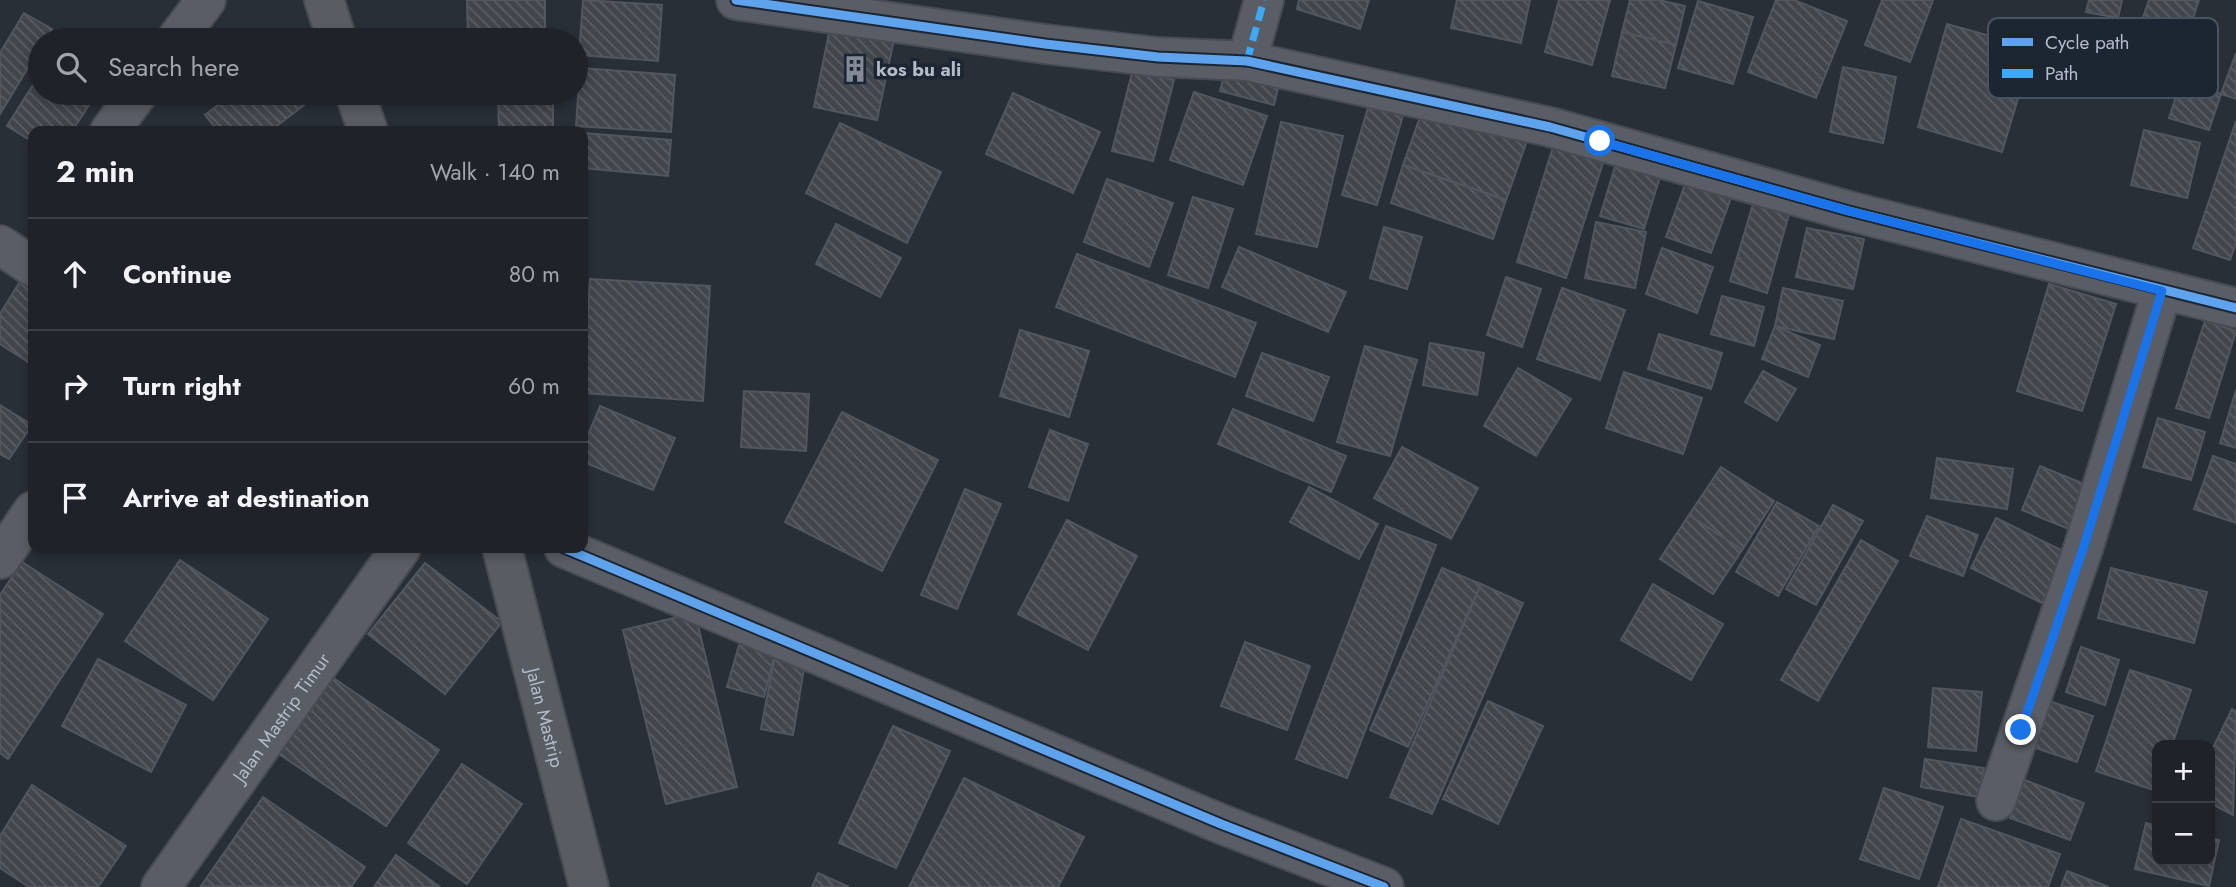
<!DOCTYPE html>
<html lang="en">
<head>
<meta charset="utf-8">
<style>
  body { margin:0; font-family:Jost,sans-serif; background:#272b31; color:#f1f3f6 }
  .controls { position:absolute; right:21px; bottom:21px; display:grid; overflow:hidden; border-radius:14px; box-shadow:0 4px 10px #0003 }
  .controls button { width:63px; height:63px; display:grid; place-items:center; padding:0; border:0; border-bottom:2px solid #3c4046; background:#1f2329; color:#f1f3f6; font:35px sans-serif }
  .stop { position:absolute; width:21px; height:21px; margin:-16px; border:5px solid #1a73e8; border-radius:50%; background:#fff }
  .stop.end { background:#1a73e8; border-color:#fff; box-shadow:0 2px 7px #0008 }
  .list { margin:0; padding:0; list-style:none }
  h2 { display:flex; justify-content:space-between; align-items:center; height:91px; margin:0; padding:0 28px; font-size:30px }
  h2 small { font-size:23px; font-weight:400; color:#a1a4a8 }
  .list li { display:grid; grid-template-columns:46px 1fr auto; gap:21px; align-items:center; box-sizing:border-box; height:112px; padding:0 28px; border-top:2px solid #3c4046 }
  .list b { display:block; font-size:26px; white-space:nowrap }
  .list em { font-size:23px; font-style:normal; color:#a1a4a8 }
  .icon { flex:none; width:38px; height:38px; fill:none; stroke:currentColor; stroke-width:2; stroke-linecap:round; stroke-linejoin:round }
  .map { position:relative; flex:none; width:2236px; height:887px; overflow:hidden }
  .search { position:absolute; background:#1f2329; box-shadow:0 4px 10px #0003; left:28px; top:28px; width:560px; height:77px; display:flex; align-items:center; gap:18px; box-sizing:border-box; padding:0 24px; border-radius:38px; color:#a1a4a8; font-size:26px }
  .panel { position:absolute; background:#1f2329; box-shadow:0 4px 10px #0003; left:28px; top:126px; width:560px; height:427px; border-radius:14px }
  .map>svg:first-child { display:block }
  .building { fill:url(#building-back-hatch); stroke:#51565f; stroke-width:2 }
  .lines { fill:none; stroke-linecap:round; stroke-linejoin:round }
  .street-casing { stroke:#474b52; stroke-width:42 }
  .secondary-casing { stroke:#474b52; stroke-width:42 }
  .street { stroke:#595d65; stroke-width:38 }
  .secondary { stroke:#585c63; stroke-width:38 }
  .quiet { stroke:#3fa9f5; stroke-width:7; stroke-dasharray:14 7; stroke-linecap:butt }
  .cycleway-casing { stroke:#1c2532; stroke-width:13 }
  .cycleway { stroke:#60a3ed; stroke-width:9 }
  .route { stroke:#1a73e8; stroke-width:9 }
  .labels { text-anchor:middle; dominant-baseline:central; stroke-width:7; stroke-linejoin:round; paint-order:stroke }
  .poi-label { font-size:19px; font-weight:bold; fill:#b3bbc9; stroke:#1c2532; text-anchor:start }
  .street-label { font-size:19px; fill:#b3bbc9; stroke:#1c2532 }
  .key { fill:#1c2532; stroke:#49525f; stroke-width:2 }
  .key-label { font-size:19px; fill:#b3bbc9 }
</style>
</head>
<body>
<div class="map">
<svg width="2236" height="887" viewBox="0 0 2236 887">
  <defs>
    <pattern id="building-back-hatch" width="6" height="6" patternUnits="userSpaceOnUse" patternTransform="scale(1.75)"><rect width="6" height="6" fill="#41464d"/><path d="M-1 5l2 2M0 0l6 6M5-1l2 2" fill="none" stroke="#5a5f65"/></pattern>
  </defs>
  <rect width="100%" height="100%" fill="#292f37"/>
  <!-- building -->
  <g class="building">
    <path d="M467,0H545V40H468Z"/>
    <path d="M583,0L662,5L658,61L579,55Z"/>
    <path d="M1299,0H1369L1360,29L1297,9Z"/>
    <path d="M1457,0H1530L1521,43L1451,28Z"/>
    <path d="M1559,0H1610L1592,65L1545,52Z"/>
    <path d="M1630,0H1659L1685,6L1676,45L1622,32Z"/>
    <path d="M1776,0H1794L1847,21L1816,98L1748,72Z"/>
    <path d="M1882,0H1933L1910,62L1865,45Z"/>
    <path d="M2089,0H2122L2118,18L2086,12Z"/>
    <path d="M2149,0H2199L2182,51L2137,35Z"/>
    <path d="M1698,1L1753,17L1733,84L1678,68Z"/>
    <path d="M24,13L52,29L45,40H40V48L0,114V53Z"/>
    <path d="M832,18L896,30L877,120L814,107Z"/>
    <path d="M1947,24L2033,48L2002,152L1918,127Z"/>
    <path d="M1622,32L1676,45L1665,88L1612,76Z"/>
    <path d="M2236,53V99L2221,94Z"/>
    <path d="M1227,63L1281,76L1274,105L1220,91Z"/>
    <path d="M1843,67L1896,77L1883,143L1830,132Z"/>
    <path d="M580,68L675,75L671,132L576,126Z"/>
    <path d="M1133,69L1174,80L1153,161L1112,151Z"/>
    <path d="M40,74V93H97L72,131H33V142L7,126Z"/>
    <path d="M2181,81L2221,94L2209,130L2169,118Z"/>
    <path d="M1374,88L1408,98L1377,205L1342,195Z"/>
    <path d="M1194,92L1267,116L1243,185L1170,160Z"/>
    <path d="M234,93H320L270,131H218L205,115Z"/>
    <path d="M498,93H553V131H499Z"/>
    <path d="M1013,93L1100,132L1073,193L986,154Z"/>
    <path d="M1425,103L1528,138L1506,200L1403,165Z"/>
    <path d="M2236,121V243L2230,260L2193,248Z"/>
    <path d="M1281,122L1343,136L1317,247L1256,234Z"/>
    <path d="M840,123L941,172L907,243L806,193Z"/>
    <path d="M2144,130L2200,143L2187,198L2131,185Z"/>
    <path d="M583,133L671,140L668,176L583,168Z"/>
    <path d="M1553,147L1603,163L1566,278L1517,262Z"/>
    <path d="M1618,157L1662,170L1644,229L1600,216Z"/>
    <path d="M1403,165L1506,200L1493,239L1391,203Z"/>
    <path d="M1107,179L1173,203L1149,267L1084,242Z"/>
    <path d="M1687,179L1732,195L1711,253L1666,237Z"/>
    <path d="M1193,197L1233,209L1208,288L1168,275Z"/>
    <path d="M1753,204L1789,214L1767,293L1730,281Z"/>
    <path d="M1596,222L1646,232L1635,288L1585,278Z"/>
    <path d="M836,224L901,258L880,297L816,264Z"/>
    <path d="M1384,227L1422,237L1407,289L1370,278Z"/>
    <path d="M1807,228L1864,239L1853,289L1796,277Z"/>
    <path d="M1239,247L1346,292L1328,332L1222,287Z"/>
    <path d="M1662,248L1713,267L1697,313L1646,294Z"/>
    <path d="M1077,254L1256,323L1235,377L1056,307Z"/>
    <path d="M24,275L33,280V365L0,344V314Z"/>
    <path d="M1506,277L1541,289L1522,347L1487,335Z"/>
    <path d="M590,279L710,286L703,401L583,393Z"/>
    <path d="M2049,284L2116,304L2082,411L2017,391Z"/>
    <path d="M1562,288L1625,310L1600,380L1537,359Z"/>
    <path d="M1783,288L1843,301L1834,339L1775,326Z"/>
    <path d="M1722,296L1764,307L1754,346L1711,334Z"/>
    <path d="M2205,321L2236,331L2209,418L2176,408Z"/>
    <path d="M1775,326L1820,345L1808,377L1762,359Z"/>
    <path d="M1020,330L1089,351L1069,417L1000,396Z"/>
    <path d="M1659,334L1722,353L1711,389L1648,369Z"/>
    <path d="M1430,343L1484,353L1477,395L1423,385Z"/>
    <path d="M1365,346L1417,360L1390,456L1337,442Z"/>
    <path d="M1262,353L1329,377L1313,421L1246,396Z"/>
    <path d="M1518,368L1571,399L1536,456L1484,426Z"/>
    <path d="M1763,371L1796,389L1777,421L1745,402Z"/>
    <path d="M1624,372L1702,398L1683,454L1606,428Z"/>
    <path d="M2236,390V448L2220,443Z"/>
    <path d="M744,391L809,394L806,451L741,447Z"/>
    <path d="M0,405L32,425L9,459L0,454Z"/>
    <path d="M600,406L675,438L653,490L583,462V447Z"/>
    <path d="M1233,409L1346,456L1331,492L1218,444Z"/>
    <path d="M842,412L938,460L882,571L785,522Z"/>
    <path d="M2158,418L2205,432L2191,480L2143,467Z"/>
    <path d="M1050,430L1088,444L1068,501L1029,487Z"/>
    <path d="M1402,447L1478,488L1451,539L1374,498Z"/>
    <path d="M2213,456L2236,464V523L2194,509Z"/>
    <path d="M1937,458L2013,469L2007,509L1931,498Z"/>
    <path d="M2040,466L2099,490L2081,534L2022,510Z"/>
    <path d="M1721,467L1774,501L1742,550L1689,515Z"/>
    <path d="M1309,487L1378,524L1359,559L1290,522Z"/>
    <path d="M965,489L1001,504L957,609L921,595Z"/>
    <path d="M1777,502L1819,526L1778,596L1736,572Z"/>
    <path d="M1833,505L1863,521L1816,605L1786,589Z"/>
    <path d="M1689,515L1742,550L1713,594L1660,559Z"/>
    <path d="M1927,516L1978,535L1963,576L1910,556Z"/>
    <path d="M1996,518L2067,553L2042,603L1971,568Z"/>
    <path d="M1067,520L1137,556L1088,650L1018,614Z"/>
    <path d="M1386,526L1436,545L1347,778L1296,759Z"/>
    <path d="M1861,540L1898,561L1818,701L1781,680Z"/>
    <path d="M180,560L268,619L213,700L125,641Z"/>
    <path d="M22,562L103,614L8,759L0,753V595Z"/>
    <path d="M425,563L502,622L445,694L368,634Z"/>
    <path d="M1442,568L1481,584L1408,747L1370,730Z"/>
    <path d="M2111,568L2207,592L2194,643L2098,618Z"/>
    <path d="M1481,584L1523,603L1432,814L1390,797Z"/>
    <path d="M1653,584L1723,624L1691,680L1621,640Z"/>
    <path d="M695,613L737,787L666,804L623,630Z"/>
    <path d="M743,631L776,650L764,697L727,687Z"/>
    <path d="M1245,642L1310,666L1287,730L1221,706Z"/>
    <path d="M2081,647L2119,660L2105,705L2066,692Z"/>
    <path d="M776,650L805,662L793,735L761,729Z"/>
    <path d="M98,659L186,705L151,772L62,726Z"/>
    <path d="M2130,670L2191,690L2172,745H2157V791L2096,771Z"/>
    <path d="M332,677L439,750L386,826L279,754Z"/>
    <path d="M1933,688L1982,692L1976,751L1928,747Z"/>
    <path d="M1488,701L1543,726L1498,824L1443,799Z"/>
    <path d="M2049,701L2093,716L2077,762L2033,747Z"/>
    <path d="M2232,709L2236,712L2233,815L2210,803V754Z"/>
    <path d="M893,726L950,751L896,868L839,843Z"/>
    <path d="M1925,759L1984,768L1979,797L1921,787Z"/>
    <path d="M462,764L522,804L467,884L408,843Z"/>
    <path d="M964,778L1084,837L1058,887H909Z"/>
    <path d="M2025,780L2084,803L2070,840L2010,818Z"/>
    <path d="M32,785L126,846L98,887H29L0,868V836Z"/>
    <path d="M1884,788L1943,807L1919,879L1860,859Z"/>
    <path d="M263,797L365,867L351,887L201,886Z"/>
    <path d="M1961,819L2060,854L2048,887H1938Z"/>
    <path d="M2146,823L2157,826V861H2210V838L2219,840L2209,886L2135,869Z"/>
    <path d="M396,855L440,887H374Z"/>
    <path d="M2067,871L2109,887H2061Z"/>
    <path d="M818,873L849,887H812Z"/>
  </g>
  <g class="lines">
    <defs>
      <g id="street">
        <path d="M736,0L1045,44L1158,57L1247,61L1550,127L1849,211L2236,308"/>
        <path d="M176,40L206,0"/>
        <path d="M1247,61L1264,0"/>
        <path d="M110,131L138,93"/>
        <path d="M0,245L33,267"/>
        <path d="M564,548L1221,824L1384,887"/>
        <path d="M0,559L33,511"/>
        <path d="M1996,801L2083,549L2162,291"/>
        <path id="s1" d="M161,887L401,548"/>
      </g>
      <g id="secondary">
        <path d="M324,0L337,40"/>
        <path d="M355,93L368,131"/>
        <path id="s2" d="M502,548L589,887"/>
      </g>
    </defs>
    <!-- street casing -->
    <use href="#street" class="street-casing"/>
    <!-- secondary casing -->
    <use href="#secondary" class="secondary-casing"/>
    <!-- street -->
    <use href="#street" class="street"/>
    <!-- secondary -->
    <use href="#secondary" class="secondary"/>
    <!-- quiet -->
    <path class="quiet" d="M1247,61L1264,0"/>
    <defs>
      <g id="cycleway">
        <path d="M736,0L1045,44L1158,57L1247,61L1550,127L1849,211L2236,308"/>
        <path d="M564,548L1221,824L1384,887"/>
      </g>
    </defs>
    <!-- cycleway casing -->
    <use href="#cycleway" class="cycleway-casing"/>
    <!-- cycleway -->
    <use href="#cycleway" class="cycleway"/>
  </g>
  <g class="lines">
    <!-- route -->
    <path class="route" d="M1600,141L1849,211L2162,291L2083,549L2021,730"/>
  </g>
  <!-- icons -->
  <defs>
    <symbol id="building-bare" viewBox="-9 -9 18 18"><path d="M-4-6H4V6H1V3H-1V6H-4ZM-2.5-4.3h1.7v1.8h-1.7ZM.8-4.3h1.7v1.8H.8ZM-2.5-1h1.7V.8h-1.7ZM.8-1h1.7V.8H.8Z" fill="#838a96" stroke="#1c2532" stroke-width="2.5" paint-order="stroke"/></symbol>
  </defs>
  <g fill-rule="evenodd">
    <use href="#building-bare" x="836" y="50" width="38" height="38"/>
  </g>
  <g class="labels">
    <!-- poi labels -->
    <g class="poi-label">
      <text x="876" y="69">kos bu ali</text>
    </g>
    <!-- street labels -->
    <g class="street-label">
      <text stroke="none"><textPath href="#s1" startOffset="208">Jalan Mastrip Timur</textPath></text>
      <text stroke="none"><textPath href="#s2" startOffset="175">Jalan Mastrip</textPath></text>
    </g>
  </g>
  <!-- legend -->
  <rect x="1988" y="18" width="230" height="80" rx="10" class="key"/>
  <rect x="2002" y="38" width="31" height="8" fill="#60a3ed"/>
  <rect x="2002" y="69" width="31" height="9" fill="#3fa9f5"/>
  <g class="key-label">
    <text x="2045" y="49">Cycle path</text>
    <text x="2045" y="80">Path</text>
  </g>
</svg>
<div class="controls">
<button>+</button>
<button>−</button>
</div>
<div class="stop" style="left:1600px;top:141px"></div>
<div class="stop end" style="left:2021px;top:730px"></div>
<div class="search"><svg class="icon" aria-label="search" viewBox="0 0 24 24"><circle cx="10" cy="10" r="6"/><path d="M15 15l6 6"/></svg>Search here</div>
<section class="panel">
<h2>2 min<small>Walk · 140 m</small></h2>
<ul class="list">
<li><svg class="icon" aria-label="ahead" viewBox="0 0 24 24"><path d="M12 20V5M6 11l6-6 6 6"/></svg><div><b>Continue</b></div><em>80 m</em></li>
<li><svg class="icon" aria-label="right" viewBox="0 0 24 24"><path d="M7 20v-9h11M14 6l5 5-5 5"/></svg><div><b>Turn right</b></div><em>60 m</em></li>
<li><svg class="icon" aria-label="arrive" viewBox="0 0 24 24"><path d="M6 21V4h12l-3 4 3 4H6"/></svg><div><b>Arrive at destination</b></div></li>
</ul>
</section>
</div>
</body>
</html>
